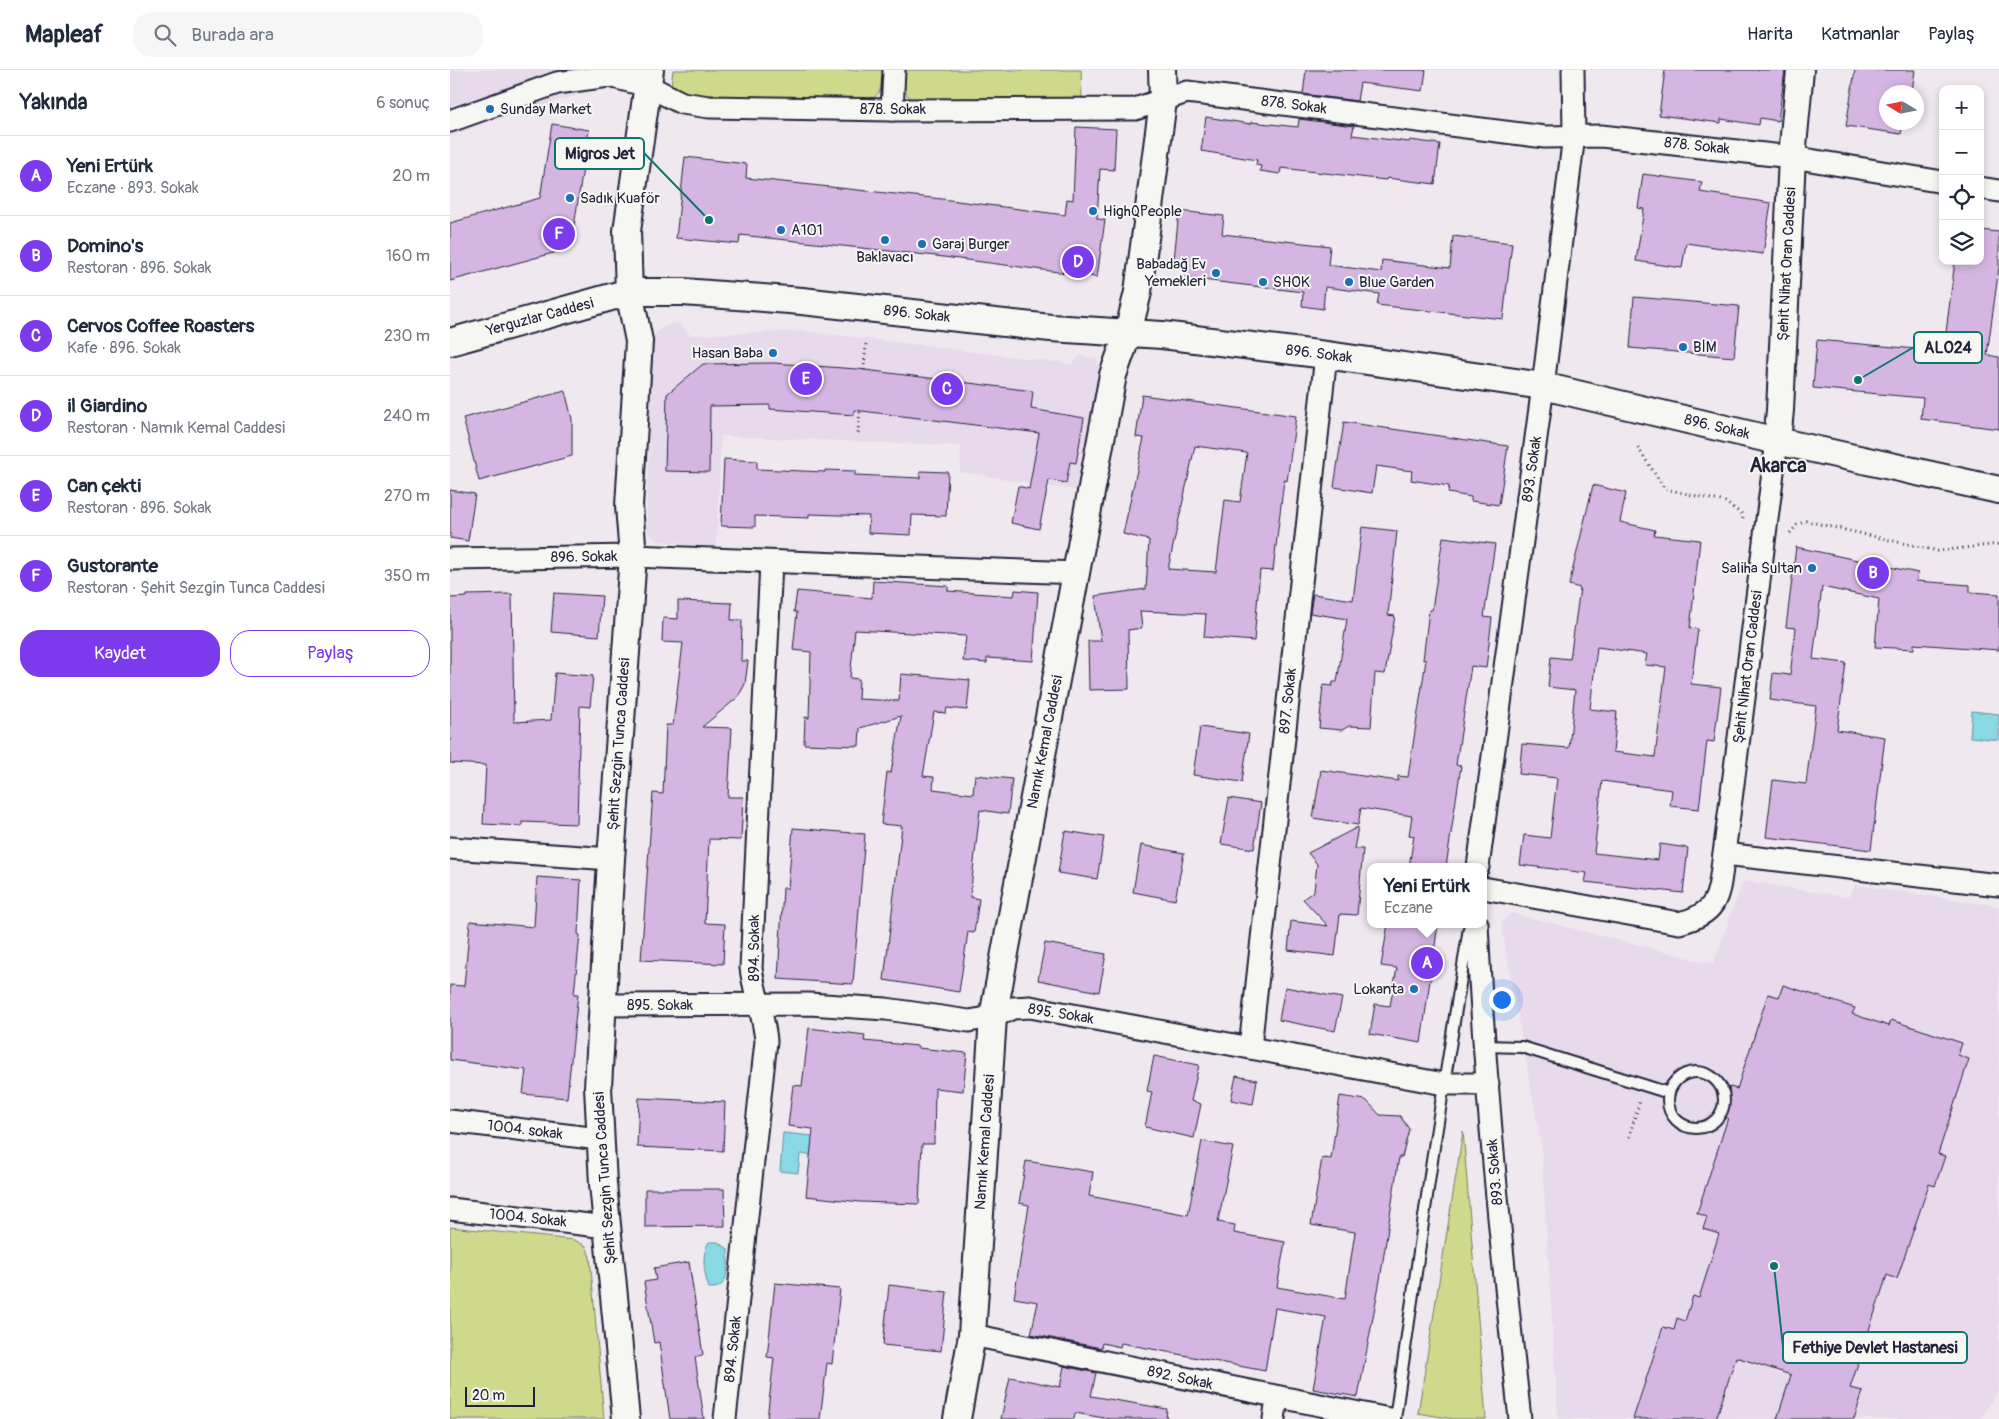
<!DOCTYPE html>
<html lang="tr">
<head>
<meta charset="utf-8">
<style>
  body { margin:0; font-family:Pangolin,sans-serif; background:#f6f6f7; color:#1f2937 }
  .controls { position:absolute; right:15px; top:15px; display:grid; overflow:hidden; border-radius:10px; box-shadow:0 2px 8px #0003 }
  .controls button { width:45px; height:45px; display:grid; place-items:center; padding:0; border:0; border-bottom:1px solid #e0e1e3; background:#fff; color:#1f2937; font:25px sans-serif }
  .compass { position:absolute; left:1429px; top:15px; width:45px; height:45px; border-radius:50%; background:#fff; box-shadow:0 2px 8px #0003; rotate:280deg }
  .scale { position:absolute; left:15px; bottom:12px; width:70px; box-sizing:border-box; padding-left:5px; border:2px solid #22223b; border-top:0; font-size:14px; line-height:18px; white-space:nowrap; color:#22223b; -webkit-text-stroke:4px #f6f6f2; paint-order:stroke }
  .you { position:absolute; left:1051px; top:929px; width:18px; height:18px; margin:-12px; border:4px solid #fff; border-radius:50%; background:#1a73e8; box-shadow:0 0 0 8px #1a73e833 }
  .badge { display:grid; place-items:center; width:32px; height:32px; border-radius:50%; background:#7c3aed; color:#fff; font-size:16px; font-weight:700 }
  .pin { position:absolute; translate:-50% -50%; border:2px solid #fff; box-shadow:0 1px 5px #0006 }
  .popup { position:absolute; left:917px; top:793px; width:120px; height:65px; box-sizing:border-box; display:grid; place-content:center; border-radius:10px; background:#fff; filter:drop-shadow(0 1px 4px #0005); font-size:16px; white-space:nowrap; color:#747a83 }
  .popup b { font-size:19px; color:#1f2937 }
  .popup::after { content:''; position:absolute; left:50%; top:100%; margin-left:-10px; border:10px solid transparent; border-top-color:#fff }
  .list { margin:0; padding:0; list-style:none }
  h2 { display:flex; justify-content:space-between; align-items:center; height:65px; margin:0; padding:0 20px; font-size:21px }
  h2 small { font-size:16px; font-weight:400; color:#747a83 }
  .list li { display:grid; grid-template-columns:32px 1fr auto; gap:15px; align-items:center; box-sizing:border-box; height:80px; padding:0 20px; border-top:1px solid #e0e1e3 }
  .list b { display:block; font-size:19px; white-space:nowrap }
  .list p { margin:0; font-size:16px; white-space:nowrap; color:#747a83 }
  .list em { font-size:16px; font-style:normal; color:#747a83 }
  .actions { display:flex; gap:10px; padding:15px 20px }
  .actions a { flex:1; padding:11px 0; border:1px solid #7c3aed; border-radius:20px; text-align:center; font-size:18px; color:#7c3aed }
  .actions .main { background:#7c3aed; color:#fff }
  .icon { flex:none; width:28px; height:28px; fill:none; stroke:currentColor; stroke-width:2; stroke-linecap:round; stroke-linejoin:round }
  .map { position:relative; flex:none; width:1549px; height:1349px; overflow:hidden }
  header { display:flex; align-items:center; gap:30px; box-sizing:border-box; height:70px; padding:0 25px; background:#fff; border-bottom:1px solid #e0e1e3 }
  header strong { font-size:24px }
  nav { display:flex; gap:28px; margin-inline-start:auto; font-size:18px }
  .search { width:350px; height:45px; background:#f6f6f7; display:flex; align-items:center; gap:12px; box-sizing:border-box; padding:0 18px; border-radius:20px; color:#747a83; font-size:19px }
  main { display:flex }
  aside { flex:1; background:#fff }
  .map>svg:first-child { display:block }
  .built { fill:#e7daeb }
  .green { fill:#ced98c; stroke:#787e64 }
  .water { fill:#89d9e5; stroke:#6090a1 }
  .building { fill:#d5b6e3; stroke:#22223b; fill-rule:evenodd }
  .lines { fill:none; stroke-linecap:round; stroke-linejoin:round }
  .service-casing { stroke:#22223b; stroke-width:14 }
  .minor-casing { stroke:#22223b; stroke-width:25 }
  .tertiary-casing { stroke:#22223b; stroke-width:30 }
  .path { stroke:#22223b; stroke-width:3; stroke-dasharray:1 4; stroke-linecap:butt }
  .service { stroke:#f6f6f2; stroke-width:10 }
  .minor { stroke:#f6f6f2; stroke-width:21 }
  .tertiary { stroke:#f6f6f2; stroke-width:26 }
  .poi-dot { fill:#1f6fb2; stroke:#f6f6f2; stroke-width:2 }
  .labels { text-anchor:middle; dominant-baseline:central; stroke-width:4; stroke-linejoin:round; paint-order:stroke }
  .street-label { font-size:15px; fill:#22223b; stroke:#f6f6f2 }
  .poi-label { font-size:15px; fill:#22223b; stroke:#f6f6f2; text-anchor:start }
  .district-label { font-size:20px; font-weight:bold; fill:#22223b; stroke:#f6f6f2 }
  .leader { fill:none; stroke:#0f766e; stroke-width:2 }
  .callout-dot { fill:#0f766e; stroke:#f6f6f2; stroke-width:2 }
  .callout { fill:#f6f6f2; stroke:#0f766e; stroke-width:2 }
  .callout-label { font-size:16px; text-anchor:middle; font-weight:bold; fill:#22223b }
</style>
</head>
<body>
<header>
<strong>Mapleaf</strong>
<div class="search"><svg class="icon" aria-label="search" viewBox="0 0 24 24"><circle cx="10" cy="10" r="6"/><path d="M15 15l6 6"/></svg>Burada ara</div>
<nav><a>Harita</a><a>Katmanlar</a><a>Paylaş</a></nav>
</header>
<main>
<aside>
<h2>Yakında<small>6 sonuç</small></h2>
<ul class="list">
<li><span class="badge">A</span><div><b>Yeni Ertürk</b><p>Eczane · 893. Sokak</p></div><em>20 m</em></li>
<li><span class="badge">B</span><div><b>Domino's</b><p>Restoran · 896. Sokak</p></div><em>160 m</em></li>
<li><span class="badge">C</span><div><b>Cervos Coffee Roasters</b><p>Kafe · 896. Sokak</p></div><em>230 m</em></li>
<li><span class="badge">D</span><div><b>il Giardino</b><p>Restoran · Namık Kemal Caddesi</p></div><em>240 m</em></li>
<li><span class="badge">E</span><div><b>Can çekti</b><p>Restoran · 896. Sokak</p></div><em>270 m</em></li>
<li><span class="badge">F</span><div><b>Gustorante</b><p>Restoran · Şehit Sezgin Tunca Caddesi</p></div><em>350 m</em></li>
</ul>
<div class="actions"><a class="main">Kaydet</a><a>Paylaş</a></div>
</aside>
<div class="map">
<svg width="1549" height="1349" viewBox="0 0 1549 1349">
  <rect width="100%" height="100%" fill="#efe9ef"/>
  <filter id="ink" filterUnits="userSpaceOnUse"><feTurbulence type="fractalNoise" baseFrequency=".02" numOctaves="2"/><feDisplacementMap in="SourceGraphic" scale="10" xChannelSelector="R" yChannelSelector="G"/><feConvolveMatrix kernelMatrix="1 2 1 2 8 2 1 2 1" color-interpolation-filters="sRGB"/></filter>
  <g filter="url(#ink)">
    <!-- built -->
    <g class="built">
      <path d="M0,0H186L182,24L153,17L35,53L0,67Z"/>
      <path d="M220,254H231L240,265L355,261L622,294L630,285L646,288L651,301L629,421L510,402L511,376L271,366L266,477L208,471L196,461L202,273L204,265L210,260Z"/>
      <path d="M1293,811L1398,827L1405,815L1549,836V1319L1531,1349H1108L1091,1074L1051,853L1061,843L1263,894Z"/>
    </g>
    <!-- green -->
    <g class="green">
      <path d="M223,0H433C432,12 433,27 418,29L228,25L221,16Z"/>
      <path d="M456,0H631L632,30L465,31C451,25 455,12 456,0Z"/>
      <path d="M1013,1061L1036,1349H1003L968,1343Z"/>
      <path d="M0,1157L124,1170L136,1176L140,1187L154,1349H0Z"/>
    </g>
    <!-- water -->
    <g class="water">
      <path d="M1522,641L1549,644V670L1520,667Z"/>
      <path d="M333,1063L373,1067L372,1086L350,1084L348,1103L330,1101Z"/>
      <path d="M259,1172H268L278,1179C277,1195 281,1220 259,1218C254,1205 251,1183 259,1172Z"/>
    </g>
    <!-- building -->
    <g class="building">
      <path d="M856,0H976L973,21L910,13L907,31L853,24Z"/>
      <path d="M1215,0H1335L1328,51L1310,48L1309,55L1271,49V53L1209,45Z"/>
      <path d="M1405,0H1465L1462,22H1436V52H1453L1451,64L1396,56Z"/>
      <path d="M756,47L801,54V52L848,57L849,49L904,56L902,65L959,72L960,70L990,74L985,114L937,108L936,110L831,98L830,104L810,101L811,96L806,95L807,90L751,81Z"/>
      <path d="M102,54L139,60L121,175L107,182L0,211V153L90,128Z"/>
      <path d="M626,57L666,59L664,100L650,99L647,149L655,150L647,207L486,186L290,165L289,174L226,168L235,87L297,94L296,108L492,129L615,145L617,129L623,130Z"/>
      <path d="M1193,104L1252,112L1250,122L1321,133L1313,184L1236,173L1232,198L1186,191L1194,139L1188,138Z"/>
      <path d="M729,141L774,146L772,164L880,176L878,195L931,202L932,190L1000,198L1003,166L1062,173L1053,249L927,235L929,224L875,217L873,239L852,236L853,222L735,208L737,192L724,190Z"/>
      <path d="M1530,160L1549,162V197L1537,285L1549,287V359L1471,349L1473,328L1363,318L1367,270L1477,280V276L1494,278L1505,191H1530Z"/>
      <path d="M1184,227L1289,236L1284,287L1180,278Z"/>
      <path d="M323,293L407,299L583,321L581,339L634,348L626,393L620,392L616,413L599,410L589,459L561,453L568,416L579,419L589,363L404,340V345L320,339V335L260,336L259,402L215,401L217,324L253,294Z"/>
      <path d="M115,321L122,349V386L29,411L13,348Z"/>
      <path d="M692,325L846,346L837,411L834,410L823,501L810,500L804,571L754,567L756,544L690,541L692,558L678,560L679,619L639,620L638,571H651L645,526L696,519L699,470L673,464L694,368L686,367ZM745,376L797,383L790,432L775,430L766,502L718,499Z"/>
      <path d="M894,352L1058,376L1049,435L1021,431V427L998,423L999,416L961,410L962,401L926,396L922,423L884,417Z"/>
      <path d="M274,389L307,391V399L375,402V400L405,401V405L470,408V401L498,402L496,446L462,445L461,465L418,463L419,446L359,444V448L305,446V457L271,456Z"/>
      <path d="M1143,415L1176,423L1170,452L1205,460L1204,465L1250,470L1240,558L1248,559L1241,614L1271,617L1264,672L1257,671L1249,739L1220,736L1222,720L1152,711L1144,783L1208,790L1210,774L1238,778L1233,823L1135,812L1137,803L1070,795L1074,765L1100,768L1107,708L1069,704L1072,674L1119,678L1125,620L1098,617L1101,587L1120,589L1130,518L1119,515ZM1147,577L1197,584L1195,595L1216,597L1205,687L1163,682L1167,642L1140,639Z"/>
      <path d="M0,420L25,424L18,471L0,468Z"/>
      <path d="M912,457L947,461L938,545L945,546L935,604L925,603L921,657L899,656L892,660L869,658L873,615L882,616L883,612H887L897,549L860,543L863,524L903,530Z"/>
      <path d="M993,467L1045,474L1034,547L1042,548L1036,598L1021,596L1006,695L1011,696L996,797H959L964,766L959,765L962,746L911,738L908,755L863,748L871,700L948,711V706L958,707L976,590H973L979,540H982Z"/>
      <path d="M1346,477L1468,503L1466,511L1520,515V522L1549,524V580L1464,574V579L1425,577L1429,529L1372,517L1363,589L1396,593L1387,660L1435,667L1421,780L1316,767L1323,710L1356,714L1366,636L1320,630L1323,603L1340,605L1346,558L1336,557Z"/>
      <path d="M423,511L498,516V521L564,526L565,520L588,522L583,591L537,588V593L513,591L516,566L405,560L400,608L409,609L408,629L449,631L451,604L520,610L517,640L497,638L496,643L484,642L473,706L484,707L483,719L523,724L525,705L562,709L558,744L530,740L520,827L529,829L524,863L518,862L509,922L434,910L452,756L431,754L437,702L441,703L451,646L410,658L409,676L354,674L355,647L359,648L361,582L343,580L347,542H344L347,521L422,528Z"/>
      <path d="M104,523L152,526L149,566L101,562Z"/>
      <path d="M62,524L64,652L101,650L105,603L143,606L140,637L130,636L127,754L72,752V756L33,754L36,695L0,693V528L17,527V525Z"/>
      <path d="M228,531L282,533L281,550H292L291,591H298L295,614L288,627L252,657L282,658L278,727H293L291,770L259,769L255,853L275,854L273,894L191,890L203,723L213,724L216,655H223L233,573L212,572L213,548L228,549Z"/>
      <path d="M750,657L799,664L792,712L743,705Z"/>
      <path d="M779,728L811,733L804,779L771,774Z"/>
      <path d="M908,757L904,779H913L907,845L890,844L885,886L838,880L841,851L878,856L853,829L864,821L867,794L858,783Z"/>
      <path d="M343,758L415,764L403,914L328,909L333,818H338Z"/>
      <path d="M615,761L654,767L647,809L608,803Z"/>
      <path d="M691,775L734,783L725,830L683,822Z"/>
      <path d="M87,807L131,810L128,864L130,865L124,924H128L117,1028L73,1024L76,1000L0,990V915L14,916L20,851L84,857Z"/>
      <path d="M938,854H988L971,973L920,964L925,934L940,936L947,898L931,896Z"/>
      <path d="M595,873L656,884L649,922L588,910Z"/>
      <path d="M1333,915L1405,938L1402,944L1439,956L1441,950L1512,973L1508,985L1519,989L1488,1084L1495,1086L1485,1116L1479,1114L1447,1209L1437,1205L1400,1318L1413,1321L1404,1349H1327L1341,1305L1286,1287L1266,1349H1183L1213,1257L1224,1260L1227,1248L1235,1251L1243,1226L1249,1228L1269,1164L1253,1159L1257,1147L1247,1143L1278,1048L1271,1046L1280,1017L1287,1019L1318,924L1329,927Z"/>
      <path d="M835,917L892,928L885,961L829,950Z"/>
      <path d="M359,958L415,965L414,971L468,976V978L517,983L513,1021L485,1018L484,1074H472L469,1134L410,1132L356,1126L363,1059L338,1056L343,1015L352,1016Z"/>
      <path d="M704,986L749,995L741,1031L751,1034L744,1068L695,1057L702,1022L697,1021Z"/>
      <path d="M786,1006L807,1010L803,1034L781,1030Z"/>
      <path d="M890,1026L916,1030L930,1045L950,1046L959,1059L952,1087H949L930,1210L908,1327L863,1319L876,1247L825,1238L815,1301L671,1273L670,1277L652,1273L651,1278L581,1264L588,1232L564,1228L579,1135L569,1133L576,1091L643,1102L639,1126L738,1145L752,1071L783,1077L768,1152L785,1155L784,1163L835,1172L827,1217L895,1229L905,1162L861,1155L872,1088L881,1089Z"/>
      <path d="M189,1028L275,1032L273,1081L187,1077Z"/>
      <path d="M195,1119H274L275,1156L195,1157Z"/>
      <path d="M239,1192L253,1285L245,1287L254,1349H220L209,1272L204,1273L194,1212L206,1210L204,1198Z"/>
      <path d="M325,1213L390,1219L382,1294L377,1293L370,1349H317L324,1288L317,1287Z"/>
      <path d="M439,1215L497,1222L491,1281L433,1275Z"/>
      <path d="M614,1296L646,1303L641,1326L717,1339L716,1349H660L625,1343L624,1349H551L560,1307L610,1317Z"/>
    </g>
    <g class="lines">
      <defs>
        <g id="service">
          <path d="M1034,976L1072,977L1219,1023"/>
          <circle cx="1246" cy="1030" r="28"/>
          <path d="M945,1349L984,1077L1019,858"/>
        </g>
        <g id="minor">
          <path d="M442,40L444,0"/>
          <path d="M0,51L107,13L159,6L198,16L232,33L259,37L442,40L685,39L737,22L1095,67L1151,66L1342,87L1493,112"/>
          <path d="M1530,118L1549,121"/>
          <path d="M0,489L183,486L628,503"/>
          <path d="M0,778L161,789"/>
          <path d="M1274,784L1549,815"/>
          <path d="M1028,797L1093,316L1124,65L1123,0"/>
          <path d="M1033,818L1229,853C1272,843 1268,822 1274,784L1327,371"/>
          <path d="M1027,854C1035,1020 1052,1185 1070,1349"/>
          <path d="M152,935L359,934L436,939L519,951L543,947L563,938L580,937L994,1014H1038"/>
          <path d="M800,978L876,285"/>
          <path d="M0,1051L149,1069"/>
          <path d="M0,1139L157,1157"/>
          <path d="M522,1265L939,1349"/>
          <path d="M275,1349L316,971C314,945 304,923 301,898L321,493"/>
          <path d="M824,1349L827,1328"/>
        </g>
        <g id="tertiary">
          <path d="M0,272L179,222H233L352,231L601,258L712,265L876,285L1093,316L1327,371L1549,420"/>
          <path d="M1327,371L1330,340L1342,87L1350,0"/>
          <path d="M176,1349L153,1114L148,1017L161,789L183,486L179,436L189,271L179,222L177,161L200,0"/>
          <path d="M507,1349L522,1265L543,947L663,305L678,263L688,222L713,31L712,0"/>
        </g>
      </defs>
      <!-- service casing -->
      <use href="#service" class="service-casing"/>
      <!-- minor casing -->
      <use href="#minor" class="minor-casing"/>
      <!-- tertiary casing -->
      <use href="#tertiary" class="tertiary-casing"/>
      <!-- path -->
      <g class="path">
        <path d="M414,300L416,273"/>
        <path d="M408,363L410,340"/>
        <path d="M1188,378L1215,419L1275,432L1292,444L1293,449"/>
        <path d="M1340,463L1347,455L1356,451L1488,481L1549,474"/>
        <path d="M1179,1067L1190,1030"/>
      </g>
      <!-- service -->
      <use href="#service" class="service"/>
      <!-- minor -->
      <use href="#minor" class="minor"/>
      <!-- tertiary -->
      <use href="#tertiary" class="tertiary"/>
    </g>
  </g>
  <!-- markers -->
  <g class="poi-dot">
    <circle cx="40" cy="39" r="5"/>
    <circle cx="120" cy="128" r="5"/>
    <circle cx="643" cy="141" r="5"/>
    <circle cx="331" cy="160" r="5"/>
    <circle cx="435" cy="170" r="5"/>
    <circle cx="472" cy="174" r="5"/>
    <circle cx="766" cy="203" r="5"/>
    <circle cx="813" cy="212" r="5"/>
    <circle cx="899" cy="212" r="5"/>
    <circle cx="1233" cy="277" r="5"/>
    <circle cx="323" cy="283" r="5"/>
    <circle cx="1362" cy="498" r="5"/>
    <circle cx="964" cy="919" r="5"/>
  </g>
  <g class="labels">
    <!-- street labels -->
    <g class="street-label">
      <text transform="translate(844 35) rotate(7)">878. Sokak</text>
      <text x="443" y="39">878. Sokak</text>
      <text transform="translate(1247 76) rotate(6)">878. Sokak</text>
      <text transform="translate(1337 194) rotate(-87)">Şehit Nihat Oran Caddesi</text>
      <text transform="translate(467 244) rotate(6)">896. Sokak</text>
      <text transform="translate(90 247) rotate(-15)">Yerguzlar Caddesi</text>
      <text transform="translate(869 284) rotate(7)">896. Sokak</text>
      <text transform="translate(1267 357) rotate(13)">896. Sokak</text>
      <text transform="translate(1082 399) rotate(-82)">893. Sokak</text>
      <text transform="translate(134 487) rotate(-1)">896. Sokak</text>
      <text transform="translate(1298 597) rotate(-83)">Şehit Nihat Oran Caddesi</text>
      <text transform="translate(838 631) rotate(-84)">897. Sokak</text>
      <text transform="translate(595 672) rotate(-79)">Namık Kemal Caddesi</text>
      <text transform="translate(169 674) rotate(-86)">Şehit Sezgin Tunca Caddesi</text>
      <text transform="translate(304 878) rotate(-90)">894. Sokak</text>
      <text x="210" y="935">895. Sokak</text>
      <text transform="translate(611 944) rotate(9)">895. Sokak</text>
      <text transform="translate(75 1060) rotate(7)">1004. sokak</text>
      <text transform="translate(535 1072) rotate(-86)">Namık Kemal Caddesi</text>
      <text transform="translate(1045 1102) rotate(-95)">893. Sokak</text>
      <text transform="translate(155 1108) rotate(-94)">Şehit Sezgin Tunca Caddesi</text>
      <text transform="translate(78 1148) rotate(6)">1004. Sokak</text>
      <text transform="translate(283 1279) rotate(-84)">894. Sokak</text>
      <text transform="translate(730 1308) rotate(12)">892. Sokak</text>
    </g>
    <!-- poi labels -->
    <g class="poi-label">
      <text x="50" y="39">Sunday Market</text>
      <text x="130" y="128">Sadık Kuaför</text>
      <text x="653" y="141">HighQPeople</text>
      <text x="341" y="160">A101</text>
      <text x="482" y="174">Garaj Burger</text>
      <text x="435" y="187" text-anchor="middle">Baklavacı</text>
      <text x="756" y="194" text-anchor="end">Babadağ Ev<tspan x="756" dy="17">Yemekleri</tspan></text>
      <text x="823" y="212">SHOK</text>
      <text x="909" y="212">Blue Garden</text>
      <text x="1243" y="277">BİM</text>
      <text x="313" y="283" text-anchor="end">Hasan Baba</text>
      <text x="1352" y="498" text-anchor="end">Saliha Sultan</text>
      <text x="954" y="919" text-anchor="end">Lokanta</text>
    </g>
    <!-- district labels -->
    <g class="district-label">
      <text x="1328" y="395">Akarca</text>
    </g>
  </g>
  <!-- callouts -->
  <path class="leader" d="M259 150L194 83M1408 310L1464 277M1324 1196L1333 1277"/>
  <g class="callout-dot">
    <circle cx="259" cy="150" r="5"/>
    <circle cx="1408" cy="310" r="5"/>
    <circle cx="1324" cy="1196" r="5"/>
  </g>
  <g class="callout">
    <rect x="105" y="68" width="89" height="31" rx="5"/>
    <rect x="1464" y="262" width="68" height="31" rx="5"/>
    <rect x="1333" y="1262" width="184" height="31" rx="5"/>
  </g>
  <g class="callout-label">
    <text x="150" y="89">Migros Jet</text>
    <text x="1498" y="283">ALO24</text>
    <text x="1425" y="1283">Fethiye Devlet Hastanesi</text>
  </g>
</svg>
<div class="controls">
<button>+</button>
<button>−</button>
<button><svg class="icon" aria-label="locate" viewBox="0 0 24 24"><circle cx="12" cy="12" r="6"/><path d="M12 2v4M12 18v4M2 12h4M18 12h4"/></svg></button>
<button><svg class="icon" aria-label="layers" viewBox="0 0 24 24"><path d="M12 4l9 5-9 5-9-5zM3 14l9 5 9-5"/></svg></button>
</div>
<svg class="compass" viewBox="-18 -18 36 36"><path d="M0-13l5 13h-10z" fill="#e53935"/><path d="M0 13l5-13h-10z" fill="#747a83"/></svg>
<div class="scale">20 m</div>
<div class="you"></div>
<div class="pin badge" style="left:977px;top:893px">A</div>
<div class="popup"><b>Yeni Ertürk</b>Eczane</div>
<div class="pin badge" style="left:1423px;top:503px">B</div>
<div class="pin badge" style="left:497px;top:319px">C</div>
<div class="pin badge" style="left:628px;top:192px">D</div>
<div class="pin badge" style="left:356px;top:309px">E</div>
<div class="pin badge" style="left:109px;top:164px">F</div>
</div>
</main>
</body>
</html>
